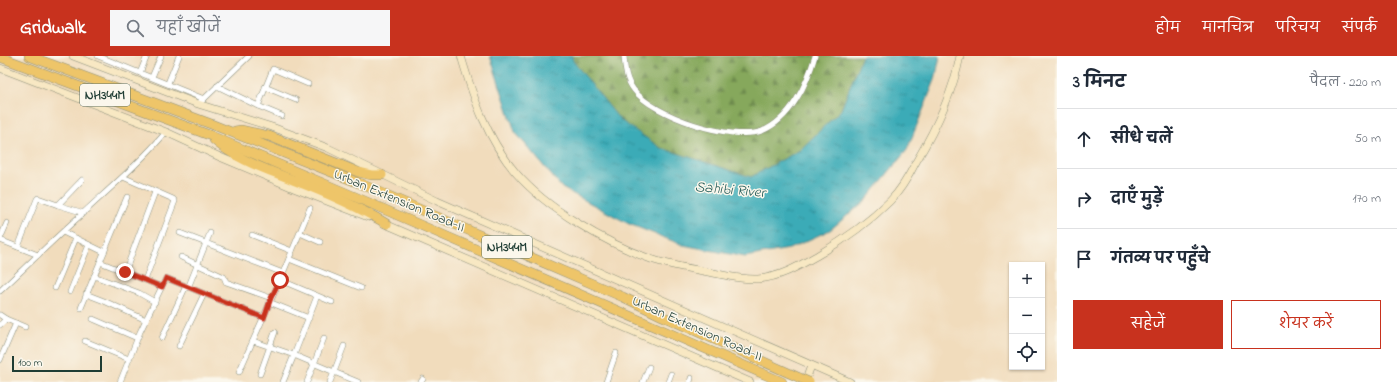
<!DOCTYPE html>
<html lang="hi">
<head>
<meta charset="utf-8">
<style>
  body { margin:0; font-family:"Indie Flower","Playpen Sans Deva",sans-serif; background:#f6f6f7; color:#1f2937 }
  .controls { position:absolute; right:12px; bottom:12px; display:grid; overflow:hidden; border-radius:0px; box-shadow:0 1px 3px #0004 }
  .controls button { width:36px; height:36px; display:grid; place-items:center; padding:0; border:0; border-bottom:1px solid #e0e1e3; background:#fff; color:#1f2937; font:20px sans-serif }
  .scale { position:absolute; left:12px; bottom:10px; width:90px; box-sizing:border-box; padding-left:4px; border:2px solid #1f3d34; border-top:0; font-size:11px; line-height:14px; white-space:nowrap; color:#1f3d34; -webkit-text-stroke:3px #fbf7ec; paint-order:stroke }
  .stop { position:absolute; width:12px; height:12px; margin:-9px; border:3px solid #c8321e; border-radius:50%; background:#fff }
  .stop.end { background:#c8321e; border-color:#fff; box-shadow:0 1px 4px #0008 }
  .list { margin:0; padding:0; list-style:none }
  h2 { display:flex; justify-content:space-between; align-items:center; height:52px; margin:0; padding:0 16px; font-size:17px }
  h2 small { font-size:13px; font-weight:400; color:#747a83 }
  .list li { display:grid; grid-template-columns:26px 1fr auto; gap:12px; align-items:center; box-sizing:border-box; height:60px; padding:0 16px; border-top:1px solid #e0e1e3 }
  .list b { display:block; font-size:15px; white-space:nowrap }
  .list em { font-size:13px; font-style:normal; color:#747a83 }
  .actions { display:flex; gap:8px; padding:12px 16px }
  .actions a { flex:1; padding:9px 0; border:1px solid #c8321e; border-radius:0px; text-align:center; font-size:14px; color:#c8321e }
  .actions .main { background:#c8321e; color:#fff }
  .icon { flex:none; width:22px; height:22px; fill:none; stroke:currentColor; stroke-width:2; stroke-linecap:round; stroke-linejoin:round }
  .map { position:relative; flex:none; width:1057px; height:326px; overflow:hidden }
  header { display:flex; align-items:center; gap:24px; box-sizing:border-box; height:56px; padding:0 20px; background:#c8321e; color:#fff }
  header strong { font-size:19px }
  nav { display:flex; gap:22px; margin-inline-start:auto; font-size:14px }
  .search { width:280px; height:36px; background:#f6f6f7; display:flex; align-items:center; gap:10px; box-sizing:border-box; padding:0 14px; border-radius:0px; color:#747a83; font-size:15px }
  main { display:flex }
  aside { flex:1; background:#fff }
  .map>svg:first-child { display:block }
  .forest { fill:url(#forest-firs); stroke:#527248 }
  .water { fill:url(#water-ripples); stroke:#2c7476 }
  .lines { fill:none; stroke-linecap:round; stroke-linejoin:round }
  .street-casing { stroke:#888c78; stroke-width:6 }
  .secondary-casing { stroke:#888c78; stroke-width:8 }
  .highway-casing { stroke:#888c78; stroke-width:10 }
  .street { stroke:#fff; stroke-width:5 }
  .secondary { stroke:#f8e8c3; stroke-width:7 }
  .highway { stroke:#eec569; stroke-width:9 }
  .highway-bridge-casing { stroke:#888c78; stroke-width:10; stroke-linecap:butt }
  .highway-bridge { stroke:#eec569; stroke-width:9 }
  .route { stroke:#c8321e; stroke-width:5 }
  .labels { text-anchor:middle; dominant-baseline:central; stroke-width:3; stroke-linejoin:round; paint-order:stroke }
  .shield { fill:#fbf7ec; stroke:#61756b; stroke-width:1 }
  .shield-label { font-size:13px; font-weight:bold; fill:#1f3d34 }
  .street-label { font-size:14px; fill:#1f3d34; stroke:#fbf7ec }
  .water-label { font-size:15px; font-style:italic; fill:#275e5b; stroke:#fbf7ec }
</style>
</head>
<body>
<header>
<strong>Gridwalk</strong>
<div class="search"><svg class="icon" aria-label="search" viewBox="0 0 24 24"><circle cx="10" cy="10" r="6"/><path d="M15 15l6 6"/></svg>यहाँ खोजें</div>
<nav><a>होम</a><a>मानचित्र</a><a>परिचय</a><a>संपर्क</a></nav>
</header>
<main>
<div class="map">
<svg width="1057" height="326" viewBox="0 0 1057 326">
  <defs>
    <pattern id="forest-firs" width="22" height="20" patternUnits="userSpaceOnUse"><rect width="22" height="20" fill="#86a85c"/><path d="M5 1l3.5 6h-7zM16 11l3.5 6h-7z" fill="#6d8a4d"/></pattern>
    <pattern id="water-ripples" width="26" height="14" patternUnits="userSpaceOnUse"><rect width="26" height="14" fill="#3aabb7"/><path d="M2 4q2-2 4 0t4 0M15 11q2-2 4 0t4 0" fill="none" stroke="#308c96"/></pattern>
  </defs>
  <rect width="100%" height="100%" fill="#fbf7ec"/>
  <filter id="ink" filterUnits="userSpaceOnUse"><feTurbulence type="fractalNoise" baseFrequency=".025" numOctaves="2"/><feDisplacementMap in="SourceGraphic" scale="8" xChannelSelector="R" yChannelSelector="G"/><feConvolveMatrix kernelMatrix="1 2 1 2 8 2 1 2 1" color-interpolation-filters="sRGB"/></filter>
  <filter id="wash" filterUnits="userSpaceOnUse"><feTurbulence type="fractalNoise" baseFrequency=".012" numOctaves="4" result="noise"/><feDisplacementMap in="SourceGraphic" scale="16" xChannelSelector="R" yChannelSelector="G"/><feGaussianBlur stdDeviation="0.9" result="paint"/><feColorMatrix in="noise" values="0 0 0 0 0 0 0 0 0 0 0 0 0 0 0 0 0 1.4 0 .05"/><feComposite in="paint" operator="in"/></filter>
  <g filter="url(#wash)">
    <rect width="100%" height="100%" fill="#f1dcbc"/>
    <!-- forest -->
    <path class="forest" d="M572,0H862L841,54L800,94L751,121L661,92L620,64L573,5Z"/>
    <!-- water -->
    <path class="water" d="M490,0H572L573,5L620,64L661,92L751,121L800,94L841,54L862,0H940L935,24L907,94L866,144L830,174L789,193L745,201L683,189L629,168L562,132L515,76Z"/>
  </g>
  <g filter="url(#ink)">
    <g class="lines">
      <defs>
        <g id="street">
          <path d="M98,0L204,43L198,48"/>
          <path d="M624,0C625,13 626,24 634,34C653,60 732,86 762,75C791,63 807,28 815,0"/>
          <path d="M140,17L147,0"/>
          <path d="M152,21L161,0"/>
          <path d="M168,27L179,0"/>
          <path d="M217,30L258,50L273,13L308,28"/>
          <path d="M265,31L296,44"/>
          <path d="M204,43L249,0"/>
          <path d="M258,50L282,60"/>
          <path d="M123,121L173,143L175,145L145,224"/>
          <path d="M58,149L84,157"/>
          <path d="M63,176L104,196"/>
          <path d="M180,177L283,217L280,224"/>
          <path d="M300,177L320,186"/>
          <path d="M252,179L292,195"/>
          <path d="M0,183L7,167"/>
          <path d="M0,184L38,199"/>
          <path d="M18,191L37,143L38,142L58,149L82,124"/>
          <path d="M181,201L224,221L226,226L271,242"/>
          <path d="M289,203L361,232"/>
          <path d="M100,206L162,231"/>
          <path d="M125,216L155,136"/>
          <path d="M283,217L310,152"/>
          <path d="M94,220L139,237L155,246"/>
          <path d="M55,232L76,182"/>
          <path d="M188,232L210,177"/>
          <path d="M0,235C27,210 53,184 81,159C110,132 140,107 166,76"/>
          <path d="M70,236L89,189"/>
          <path d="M86,238L104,245L146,264"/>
          <path d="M269,246L309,262"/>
          <path d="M81,252L127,141"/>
          <path d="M0,259L6,263L0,269"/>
          <path d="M6,263L25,271"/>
          <path d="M93,263L137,282"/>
          <path d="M162,282L186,230"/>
          <path d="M85,285L129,303"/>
          <path d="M253,285L294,299L317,240"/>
          <path d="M179,290L204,238"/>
          <path d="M0,304L16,267"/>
          <path d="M239,316L280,224L332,246"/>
          <path d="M260,318L275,276"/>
          <path d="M120,326L140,276L166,222L264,262"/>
          <path d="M283,326L294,299L334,316L344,290"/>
          <path d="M307,326L324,282"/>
          <path d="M330,326L334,316L358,326"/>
          <path d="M421,326L423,323"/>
          <path d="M606,326L616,297"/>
          <path d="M643,326L649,311"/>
          <path d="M668,326L671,318"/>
          <path d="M690,326L691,322"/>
        </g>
        <g id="secondary">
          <path d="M73,0L198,48L272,71L328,92L437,145L850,326"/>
          <path d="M461,0C473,41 487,83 516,117C546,152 604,186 648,202C667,209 688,212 708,216C725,219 741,224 758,223C781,221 799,210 818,199C844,184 868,167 890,145C901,134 909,120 916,106C935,74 953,37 960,0"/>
          <path d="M0,12L166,76L220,101L296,133L368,161"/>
          <path d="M383,167L750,326"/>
          <path d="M805,326L811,310"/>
        </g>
        <g id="highway">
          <path d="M29,0L211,68L359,127L623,241L662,260L800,322"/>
          <path d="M0,1L209,79L351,139L782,326"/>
          <path d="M235,75L241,74L269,80L358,116L371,119H382"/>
          <path d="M214,84C237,104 266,113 293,124C327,137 355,149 387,168"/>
        </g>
      </defs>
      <!-- street casing -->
      <use href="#street" class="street-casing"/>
      <!-- secondary casing -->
      <use href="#secondary" class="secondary-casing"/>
      <!-- highway casing -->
      <use href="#highway" class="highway-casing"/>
      <!-- street -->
      <use href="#street" class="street"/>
      <!-- secondary -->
      <use href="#secondary" class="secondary"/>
      <!-- highway -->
      <use href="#highway" class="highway"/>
      <defs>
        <path id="highway-bridge" d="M800,322L809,326"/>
      </defs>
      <!-- highway-bridge casing -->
      <use href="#highway-bridge" class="highway-bridge-casing"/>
      <!-- highway-bridge -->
      <use href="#highway-bridge" class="highway-bridge"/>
    </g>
  </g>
  <g class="lines" filter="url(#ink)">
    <!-- route -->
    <path class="route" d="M125,216L162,231L166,222L264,262L271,242L280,224"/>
  </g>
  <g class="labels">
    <!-- shield labels -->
    <g class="shield">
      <rect x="80" y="28" width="50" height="22" rx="3"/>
      <rect x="482" y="180" width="50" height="22" rx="3"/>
    </g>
    <g class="shield-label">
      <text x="105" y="39">NH344M</text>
      <text x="507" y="191">NH344M</text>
    </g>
    <!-- street labels -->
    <g class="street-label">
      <text transform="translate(399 145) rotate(23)">Urban Extension Road-II</text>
      <text transform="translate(697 273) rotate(24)">Urban Extension Road-II</text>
    </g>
    <!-- water labels -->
    <g class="water-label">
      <text transform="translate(730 134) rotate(5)">Sahibi River</text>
    </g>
  </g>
</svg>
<div class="controls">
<button>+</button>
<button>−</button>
<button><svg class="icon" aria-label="locate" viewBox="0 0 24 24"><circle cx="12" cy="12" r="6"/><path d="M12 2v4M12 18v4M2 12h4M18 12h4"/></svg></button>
</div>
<div class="scale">100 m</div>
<div class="stop" style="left:280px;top:224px"></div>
<div class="stop end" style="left:125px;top:216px"></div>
</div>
<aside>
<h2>3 मिनट<small>पैदल · 220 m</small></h2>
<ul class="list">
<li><svg class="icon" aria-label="ahead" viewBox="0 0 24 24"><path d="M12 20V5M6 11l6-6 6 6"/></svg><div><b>सीधे चलें</b></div><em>50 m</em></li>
<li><svg class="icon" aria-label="right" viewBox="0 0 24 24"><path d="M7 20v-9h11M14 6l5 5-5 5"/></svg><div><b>दाएँ मुड़ें</b></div><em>170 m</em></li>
<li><svg class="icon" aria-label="arrive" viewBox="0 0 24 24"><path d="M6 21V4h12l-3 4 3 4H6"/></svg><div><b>गंतव्य पर पहुँचे</b></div></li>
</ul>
<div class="actions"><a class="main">सहेजें</a><a>शेयर करें</a></div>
</aside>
</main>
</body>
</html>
